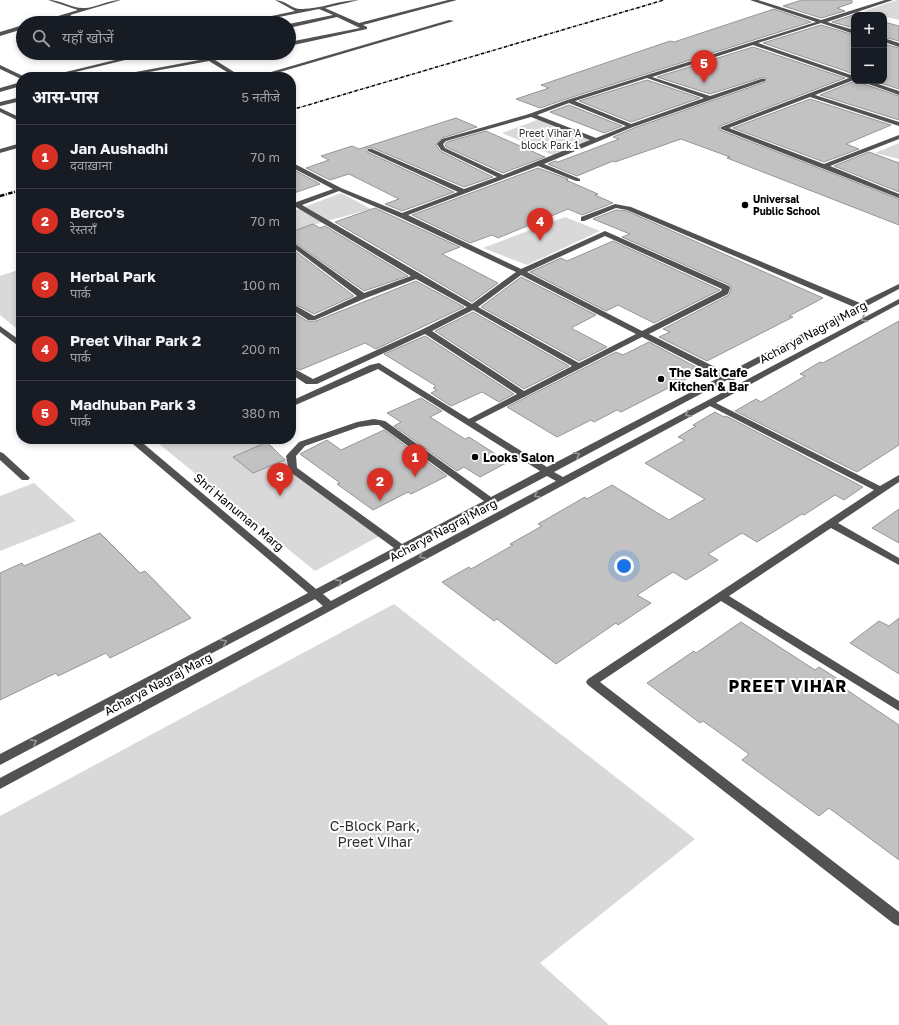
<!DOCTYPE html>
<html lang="hi">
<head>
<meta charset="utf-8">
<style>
  body { margin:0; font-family:"Golos Text","Noto Sans Devanagari",sans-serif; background:#20242c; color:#f1f3f6 }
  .controls { position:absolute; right:12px; top:12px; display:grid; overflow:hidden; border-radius:8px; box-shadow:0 2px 6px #0003 }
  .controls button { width:36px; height:36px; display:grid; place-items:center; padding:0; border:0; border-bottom:1px solid #363941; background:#171b24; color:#f1f3f6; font:20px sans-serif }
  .you { position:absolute; left:624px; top:566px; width:14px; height:14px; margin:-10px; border:3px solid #fff; border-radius:50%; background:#1a73e8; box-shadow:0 0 0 6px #1a73e833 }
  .badge { display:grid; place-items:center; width:26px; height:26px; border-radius:50%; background:#d93025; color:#fff; font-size:13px; font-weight:700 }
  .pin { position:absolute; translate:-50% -33px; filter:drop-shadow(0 1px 2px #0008) }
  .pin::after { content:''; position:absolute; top:21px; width:14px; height:12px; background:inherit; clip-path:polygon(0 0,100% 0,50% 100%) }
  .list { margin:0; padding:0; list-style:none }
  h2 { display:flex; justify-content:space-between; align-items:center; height:52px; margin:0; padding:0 16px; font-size:17px }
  h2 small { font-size:13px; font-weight:400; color:#9ea1a6 }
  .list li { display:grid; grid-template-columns:26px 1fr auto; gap:12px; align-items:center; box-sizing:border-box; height:64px; padding:0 16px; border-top:1px solid #363941 }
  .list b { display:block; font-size:15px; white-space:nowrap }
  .list p { margin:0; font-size:13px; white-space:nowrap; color:#9ea1a6 }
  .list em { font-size:13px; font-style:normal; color:#9ea1a6 }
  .icon { flex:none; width:22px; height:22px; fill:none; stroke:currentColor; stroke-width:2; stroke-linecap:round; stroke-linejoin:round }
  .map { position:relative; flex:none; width:899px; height:1025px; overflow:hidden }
  .search { position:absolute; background:#171b24; box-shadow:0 2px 6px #0003; left:16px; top:16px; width:280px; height:44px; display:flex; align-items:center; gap:10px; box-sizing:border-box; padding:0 14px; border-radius:22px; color:#9ea1a6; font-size:15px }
  .panel { position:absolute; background:#171b24; box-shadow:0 2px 6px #0003; left:16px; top:72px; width:280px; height:372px; border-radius:16px }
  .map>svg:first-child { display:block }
  .green { fill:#d9d9d9 }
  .building { fill:#c2c2c2; stroke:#969696 }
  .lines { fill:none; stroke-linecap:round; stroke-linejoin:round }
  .minor { fill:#525252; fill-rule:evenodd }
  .rail-far1 { stroke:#000; stroke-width:1.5; stroke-dasharray:3.5 1 0.5 1; stroke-linecap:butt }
  .rail { stroke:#000; stroke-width:2.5; stroke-dasharray:4.5 1.5 1 1.5; stroke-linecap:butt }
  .oneway { stroke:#979797 }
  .poi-dot { fill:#000; stroke:#fff; stroke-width:1.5 }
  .labels { text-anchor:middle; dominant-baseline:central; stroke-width:4; stroke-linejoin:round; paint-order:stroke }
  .far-park-label { font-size:10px; fill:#303030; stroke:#fff }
  .far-poi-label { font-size:10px; font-weight:bold; fill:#000; stroke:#fff; text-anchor:start }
  .street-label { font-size:12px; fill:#000; stroke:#fff }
  .poi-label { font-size:12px; font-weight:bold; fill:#000; stroke:#fff; text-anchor:start }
  .near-park-label { font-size:14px; fill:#303030; stroke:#fff }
  .district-label { font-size:16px; font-weight:bold; letter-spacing:1px; fill:#000; stroke:#fff }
</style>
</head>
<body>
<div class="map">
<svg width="899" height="1025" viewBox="0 0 899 1025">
  <rect width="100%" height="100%" fill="#fff"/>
  <!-- green -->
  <g class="green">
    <path d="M897,0H899V20L864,11Z"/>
    <path d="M540,119L593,141L555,156L502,133Z"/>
    <path d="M899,143V159L875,153Z"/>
    <path d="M341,193L371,209L291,231V212Z"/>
    <path d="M565,217L600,231L527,265L483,248Z"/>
    <path d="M21,269V332L0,315V276Z"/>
    <path d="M153,439H259L385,533L315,571Z"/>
    <path d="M34,483L76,521L0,551V496Z"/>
    <path d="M394,604L695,839L540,963L609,1025H0V816Z"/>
  </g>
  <!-- building -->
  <g class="building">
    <path d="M802,0H852V3L837,8L845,11L821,18L783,6Z"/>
    <path d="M774,9L811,22L566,99L540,108L516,99L549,88L541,85L670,41L674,42Z"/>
    <path d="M856,14L859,15H854V28L832,22Z"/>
    <path d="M884,22L899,26V41L884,37Z"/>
    <path d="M821,25L854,35V74L763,43Z"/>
    <path d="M884,44L899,48V89L874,81H884Z"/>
    <path d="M753,47L845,78L720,126V130L899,199V225L727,158L730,157L681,139L615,162L613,161L577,176L548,164L555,161L558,162L619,139L613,137L634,128L765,82L766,78H761L710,94L657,77Z"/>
    <path d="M647,80L700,98L631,122L579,101Z"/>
    <path d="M855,81L899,96V120L820,95Z"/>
    <path d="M810,99L891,125L846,144L859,149L824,162L733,128Z"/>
    <path d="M569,105L622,126L604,133L550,112Z"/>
    <path d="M456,118L477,127L442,138L436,145L440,151L493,177L464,187L373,148H367V152L454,192L402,211L385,204L399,199L349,174L330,180L306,168L329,160L321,156L352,146L359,149Z"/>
    <path d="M486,131L545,157L503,173L446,147L445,144L447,142Z"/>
    <path d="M869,152L899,163V192L834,166Z"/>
    <path d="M538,168L568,179L566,180L598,194L595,195L613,203L582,215L568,209L498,238L492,235L470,243L412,215Z"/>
    <path d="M296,171L320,184L291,194V173Z"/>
    <path d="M375,208L460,247L442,254L498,283L472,302L335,222Z"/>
    <path d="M616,210L627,211L823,298L789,316L793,317L707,361L659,337L670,332L663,329L729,295L731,288L730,285L622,237L630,234L593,219Z"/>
    <path d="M313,224L320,228L325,226L408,276L364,291L291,240V232Z"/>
    <path d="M613,241L720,290L654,323L618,305L606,311L530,272L561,258L567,261Z"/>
    <path d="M291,248L354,296L314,314L291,302Z"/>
    <path d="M521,277L596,315L571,328L607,347L579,361L481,307Z"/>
    <path d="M416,281L464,307L376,349L365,343L300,370L291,366V311L307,321H316Z"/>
    <path d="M473,312L569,366L524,389L435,331Z"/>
    <path d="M899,321V445L857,472L735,411L756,399L761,402L805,376L800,374L820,362L823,363Z"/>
    <path d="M425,336L514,394L499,402L482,392L451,406L431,393L437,390L433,388L436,386L384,354Z"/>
    <path d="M649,342L696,367L683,374L690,377L621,412L617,410L594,422L591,420L557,437L507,407L616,352L623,355Z"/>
    <path d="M421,398L442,411L430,417L465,439L469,437L508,462L480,477L464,467L457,471L394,426L401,422L387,413Z"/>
    <path d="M715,412L724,417L726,416L863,487L844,500L835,495L804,515L802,514L757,542L742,533L708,554L718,560L686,580L673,572L637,595L651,603L618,625L616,623L556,664L497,619L494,621L442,582L469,567L471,569L513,545L510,544L542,526L538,524L585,497L587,499L612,485L669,520L705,499L645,463L685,440L678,437L696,426L693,425Z"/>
    <path d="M384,430L447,476L411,494L408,492L373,510L337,484L340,483L300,454L327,440L341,450Z"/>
    <path d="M267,442L285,460L253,473L233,457Z"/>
    <path d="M899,509V543L872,528Z"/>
    <path d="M100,533L140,573L145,571L191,618L110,658L106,653L58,676L56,673L0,700V573L22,563L24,566Z"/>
    <path d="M899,618V674L850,643L879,621L889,626Z"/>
    <path d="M741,622L815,670L819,667L841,681L838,684L899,725V860L829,808L819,816L742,760L749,754L703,721L700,723L647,683L694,651L696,653Z"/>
  </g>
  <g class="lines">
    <!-- minor -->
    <g class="minor">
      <path d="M48,0C61,0 71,8 83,8C93,9 108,0 121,0L70,15L83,23H76L65,17L44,23H35L78,10Z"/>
      <path d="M275,0C285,0 293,10 302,9C321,9 339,0 359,0L325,8L359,23L448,0H457L363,25L367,27V29L289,46V42L360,28L337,17L289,28V24L333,15L319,9L249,23H238L295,11Z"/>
      <path d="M750,0H758L821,20L885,0H893L827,22L854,30V34L821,23L758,43L854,76V80L815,95L899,122V126L810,97L729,128L824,164L899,135V139L830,166L899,194V198L721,129V127L849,78L753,45L652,77L710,96L761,79H765V81L633,127L544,164L580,179V181H576L538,166L408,215L521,269L605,231L729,286L730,288L728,294L649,334L727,373L854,307L627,210L616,208L584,221H581V217L615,204L631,207L860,303L899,284V289L733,377L735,379L734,381L727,380L554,472L563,477L899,299V304L716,403L880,486L899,475V482L838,523L899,558V565L831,528L729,596L899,701V711L721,601L600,682L899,912V926L894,924L588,685L586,682L588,679L874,490L710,406L0,789V778L323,606L315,599L0,765V754L308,593L127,439H138L316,589L394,548L289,471L286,456L299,442L357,422L374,419L385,421L491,497L540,471L378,369L291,407V401L370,365L379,363L469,419L517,394L425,334L317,384H306L291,374V367L313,379L423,329L467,307L416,279L366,298L315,320H308L291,309V303L314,316L357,296L291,246V241L364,293L411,276L296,207L291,208V204L333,189L291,167V162L341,188L402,213L458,192L368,151V149H372L464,189L497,177L441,150L437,144L442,139L529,114L567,100L816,22ZM647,78L704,98L631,124L575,101ZM569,103L626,126L596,138L537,115ZM531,117L590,140L503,175L445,148L443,144L446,141ZM339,191L399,217L516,272L472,304L302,205ZM605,236L722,289L721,291L642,331L527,272ZM521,275L636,334L579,363L478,307ZM473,310L572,366L524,391L432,331ZM642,337L720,377L547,467L475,422ZM374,425H379L484,501L402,544L297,468L296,456L305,446L359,427ZM547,476L556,481L331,601L323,594Z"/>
      <path d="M449,20L454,21L263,77H254Z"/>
      <path d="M23,25V29L0,36V32Z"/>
      <path d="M884,38L899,43V47L884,42Z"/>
      <path d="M144,53H154L55,77H45Z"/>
      <path d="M196,53H203L211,58L238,53H250L215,60L242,77H235L209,61L122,77H109L205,59Z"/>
      <path d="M0,65L23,76L24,77L19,78L0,69Z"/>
      <path d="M860,81H869L899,91V95Z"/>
      <path d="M21,82V86L0,92V88Z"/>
      <path d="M21,97V101L0,106V102Z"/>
      <path d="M0,108L21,118V122L0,112Z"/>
      <path d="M21,143V147L0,153V149Z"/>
      <path d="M0,326L21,341V348L0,332Z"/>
      <path d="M0,452L3,453L28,476L30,478L28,480H22L0,460Z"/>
    </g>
    <!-- rail-far1 -->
    <path class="rail-far1" d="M291,110L664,0"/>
    <!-- rail -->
    <path class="rail" d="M0,196L21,190"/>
  </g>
  <!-- one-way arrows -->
  <defs><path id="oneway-chevron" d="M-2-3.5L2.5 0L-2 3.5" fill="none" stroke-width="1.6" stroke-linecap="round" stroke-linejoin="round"/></defs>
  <g class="oneway">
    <use href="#oneway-chevron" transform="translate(864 319) rotate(152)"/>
    <use href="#oneway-chevron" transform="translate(688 414) rotate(152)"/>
    <use href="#oneway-chevron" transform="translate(577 455) rotate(-28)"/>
    <use href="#oneway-chevron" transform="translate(537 495) rotate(152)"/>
    <use href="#oneway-chevron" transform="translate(422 556) rotate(152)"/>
    <use href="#oneway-chevron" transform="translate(339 582) rotate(-28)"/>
    <use href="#oneway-chevron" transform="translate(224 642) rotate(-28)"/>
    <use href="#oneway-chevron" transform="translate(34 742) rotate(-28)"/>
  </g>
  <!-- markers -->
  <g class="poi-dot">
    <circle cx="745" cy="205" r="4"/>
    <circle cx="661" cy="379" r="4"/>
    <circle cx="475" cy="457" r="4"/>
  </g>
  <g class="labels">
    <!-- far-park labels -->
    <g class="far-park-label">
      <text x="550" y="133">Preet Vihar A<tspan x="550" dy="12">block Park 1</tspan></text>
    </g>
    <!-- far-poi labels -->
    <g class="far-poi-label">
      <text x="753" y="199">Universal<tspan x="753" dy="12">Public School</tspan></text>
    </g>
    <!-- street labels -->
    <g class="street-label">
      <text transform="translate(813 332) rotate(-28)">Acharya Nagraj Marg</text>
      <text transform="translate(239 512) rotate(40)">Shri Hanuman Marg</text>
      <text transform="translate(443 530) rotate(-28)">Acharya Nagraj Marg</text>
      <text transform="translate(158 684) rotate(-28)">Acharya Nagraj Marg</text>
    </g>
    <!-- poi labels -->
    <g class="poi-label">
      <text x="669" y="372">The Salt Cafe<tspan x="669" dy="14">Kitchen &amp; Bar</tspan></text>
      <text x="483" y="457">Looks Salon</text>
    </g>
    <!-- near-park labels -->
    <g class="near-park-label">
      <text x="375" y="825">C-Block Park,<tspan x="375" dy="16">Preet Vihar</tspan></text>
    </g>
    <!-- district labels -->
    <g class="district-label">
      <text x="788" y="686">PREET VIHAR</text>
    </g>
  </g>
</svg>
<div class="controls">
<button>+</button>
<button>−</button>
</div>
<div class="you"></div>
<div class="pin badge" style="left:415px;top:477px">1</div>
<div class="pin badge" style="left:380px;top:501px">2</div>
<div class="pin badge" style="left:280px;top:496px">3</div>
<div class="pin badge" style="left:540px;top:241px">4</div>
<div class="pin badge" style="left:704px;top:83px">5</div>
<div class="search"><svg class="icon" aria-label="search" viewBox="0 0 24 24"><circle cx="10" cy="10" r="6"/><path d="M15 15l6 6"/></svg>यहाँ खोजें</div>
<section class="panel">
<h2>आस-पास<small>5 नतीजे</small></h2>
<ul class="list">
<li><span class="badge">1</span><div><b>Jan Aushadhi</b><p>दवाख़ाना</p></div><em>70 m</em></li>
<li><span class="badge">2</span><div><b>Berco's</b><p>रेस्तराँ</p></div><em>70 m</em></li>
<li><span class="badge">3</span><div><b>Herbal Park</b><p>पार्क</p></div><em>100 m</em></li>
<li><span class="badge">4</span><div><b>Preet Vihar Park 2</b><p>पार्क</p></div><em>200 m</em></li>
<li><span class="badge">5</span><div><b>Madhuban Park 3</b><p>पार्क</p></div><em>380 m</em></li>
</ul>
</section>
</div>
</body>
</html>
